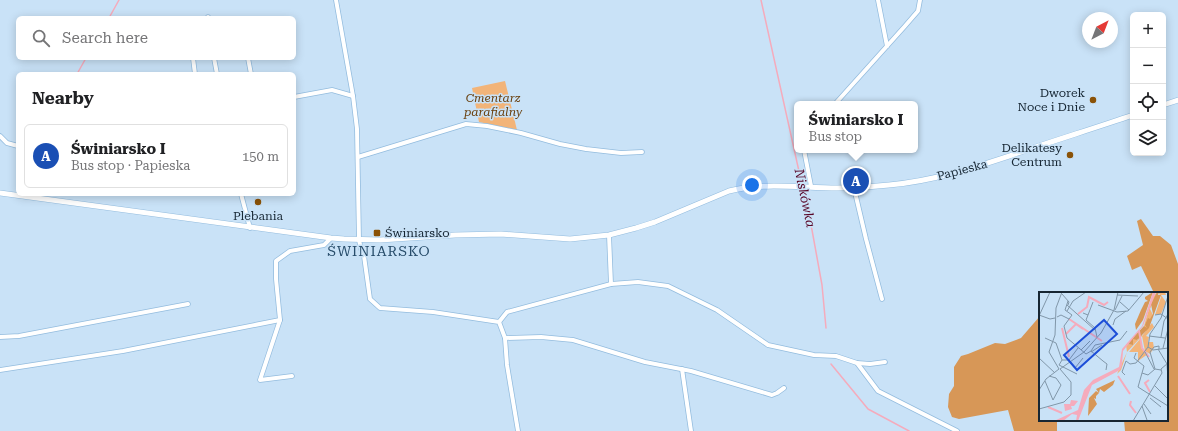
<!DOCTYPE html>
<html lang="en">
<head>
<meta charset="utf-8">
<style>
  body { margin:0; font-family:"Roboto Serif",serif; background:#f6f6f6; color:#202124 }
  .controls { position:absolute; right:12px; top:12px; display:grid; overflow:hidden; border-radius:6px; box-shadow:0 2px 10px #0003 }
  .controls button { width:36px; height:36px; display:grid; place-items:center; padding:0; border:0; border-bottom:1px solid #e0e0e0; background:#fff; color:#202124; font:20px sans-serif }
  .compass { position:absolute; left:1082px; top:12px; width:36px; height:36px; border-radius:50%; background:#fff; box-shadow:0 2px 10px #0003; rotate:42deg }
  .you { position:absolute; left:752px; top:185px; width:14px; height:14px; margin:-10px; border:3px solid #fff; border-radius:50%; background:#1a73e8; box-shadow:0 0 0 6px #1a73e833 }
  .badge { display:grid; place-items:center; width:26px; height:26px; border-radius:50%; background:#2563eb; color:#fff; font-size:13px; font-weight:700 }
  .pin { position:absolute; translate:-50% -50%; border:2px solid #fff; box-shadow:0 1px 4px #0006 }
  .popup { position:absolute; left:794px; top:101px; width:124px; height:52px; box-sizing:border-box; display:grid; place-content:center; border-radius:6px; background:#fff; filter:drop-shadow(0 1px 3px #0005); font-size:13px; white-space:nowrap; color:#757577 }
  .popup b { font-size:15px; color:#202124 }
  .popup::after { content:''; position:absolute; left:50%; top:100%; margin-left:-8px; border:8px solid transparent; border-top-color:#fff }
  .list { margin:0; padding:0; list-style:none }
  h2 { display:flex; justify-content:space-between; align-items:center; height:52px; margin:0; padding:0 16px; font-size:17px }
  h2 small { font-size:13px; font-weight:400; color:#757577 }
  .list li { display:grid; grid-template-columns:26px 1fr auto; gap:12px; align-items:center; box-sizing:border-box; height:64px; margin:0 8px 8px; padding:0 8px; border:1px solid #e0e0e0; border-radius:6px }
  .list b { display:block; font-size:15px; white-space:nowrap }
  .list p { margin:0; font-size:13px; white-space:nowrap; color:#757577 }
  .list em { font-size:13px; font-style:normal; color:#757577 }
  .icon { flex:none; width:22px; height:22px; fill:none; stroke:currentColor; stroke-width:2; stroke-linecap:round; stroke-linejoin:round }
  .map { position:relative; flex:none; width:1178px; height:431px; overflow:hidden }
  .search { position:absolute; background:#fff; box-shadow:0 2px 10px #0003; left:16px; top:16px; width:280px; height:44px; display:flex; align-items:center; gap:10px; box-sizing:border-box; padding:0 14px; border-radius:6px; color:#757577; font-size:15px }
  .panel { position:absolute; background:#fff; box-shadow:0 2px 10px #0003; left:16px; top:72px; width:280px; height:124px; border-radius:6px }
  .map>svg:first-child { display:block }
  .green { fill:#f2b479 }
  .forest { fill:#d79757 }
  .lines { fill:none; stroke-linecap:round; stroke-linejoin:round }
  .stream { stroke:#f5abbc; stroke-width:1.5 }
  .minor-casing { stroke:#93bcde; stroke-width:5.5 }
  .tertiary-casing { stroke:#93bcde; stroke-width:6 }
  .minor { stroke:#fff; stroke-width:4 }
  .tertiary { stroke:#fff; stroke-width:5 }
  .poi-dot { fill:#8a5207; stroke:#c9e2f7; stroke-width:1.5 }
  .labels { text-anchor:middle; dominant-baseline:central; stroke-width:3; stroke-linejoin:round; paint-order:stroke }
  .poi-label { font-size:12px; fill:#162633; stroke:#c9e2f7; text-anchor:end }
  .park-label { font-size:12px; font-style:italic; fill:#693f0d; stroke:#c9e2f7 }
  .street-label { font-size:12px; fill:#162633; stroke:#c9e2f7 }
  .water-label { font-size:13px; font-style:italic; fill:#580627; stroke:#c9e2f7 }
  .quarter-label { font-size:14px; letter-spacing:1px; fill:#284d6b; stroke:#c9e2f7 }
  .inset-river { fill:none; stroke:#f5abbc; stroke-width:2 }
  .inset-road { fill:none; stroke:#8197a9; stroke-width:1 }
  .view { fill:#1d4ed8; fill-opacity:0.15; stroke:#1d4ed8; stroke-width:2 }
  .inset-edge { fill:none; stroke:#162633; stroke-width:2 }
</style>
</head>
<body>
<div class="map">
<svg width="1178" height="431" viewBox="0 0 1178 431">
  <rect width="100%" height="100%" fill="#c9e2f7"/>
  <!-- green -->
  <path class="green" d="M505,81L517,130L479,122L472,88Z"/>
  <!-- forest -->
  <g class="forest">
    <path d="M1141,219L1153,236H1160L1171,245L1178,264V431H1125L1124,420H1167V293H1154L1141,266L1132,270L1127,256L1143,245L1137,221Z"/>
    <path d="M1040,316V420H1057V431H1014L1008,410L959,419L952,417L948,407L949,394L954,386V367L961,356L968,354L995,343L1005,344L1021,338Z"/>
  </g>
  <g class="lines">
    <!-- stream -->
    <g class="stream">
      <path d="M761,0L812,230L822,285L826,328"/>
      <path d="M109,18L119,0"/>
      <path d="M77,74L86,58"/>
      <path d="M831,364L868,409L909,431"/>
    </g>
    <defs>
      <g id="minor">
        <path d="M336,0L353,96L357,129L359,240L361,249L364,256L370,299L380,308L433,312L499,322L505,338L507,365L518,431"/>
        <path d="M878,0L887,46"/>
        <path d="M208,17V18"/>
        <path d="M193,58L195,74"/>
        <path d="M214,58L217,74"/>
        <path d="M248,58L251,74"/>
        <path d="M294,97L332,90L353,96"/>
        <path d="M835,104L905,26L918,11L920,0"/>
        <path d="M0,136L7,143L18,146"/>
        <path d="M804,150L811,186"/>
        <path d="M358,157L466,124L487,126L521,133L560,144L586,149L621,153L642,152"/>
        <path d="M854,188L866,239L882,299"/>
        <path d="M241,194L250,228"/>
        <path d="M609,235L611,284"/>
        <path d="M499,322L507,312L611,284L638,282L668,286L717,310L768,345L814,355L836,356L857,363L878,391L957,431"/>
        <path d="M0,337L19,336L188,304"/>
        <path d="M505,338L541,337L573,340L645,362L691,371L772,395L777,393L784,388"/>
        <path d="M857,363L870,364L885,362"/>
        <path d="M682,369L691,431"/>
        <path d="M0,370L123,351L280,320"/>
        <path d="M292,376L260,380L280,320L276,279V261L290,251L324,245L331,238"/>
      </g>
      <g id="tertiary">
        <path d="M1163,105L1178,100"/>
        <path d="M0,193L331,238L344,239L380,240L455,235L501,234L570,239L609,235L636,228L655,222L729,191C765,182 801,188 837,188C855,188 872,187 889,185C934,181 976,167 1018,153C1056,140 1095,128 1133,115"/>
      </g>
    </defs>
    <!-- minor casing -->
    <use href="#minor" class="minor-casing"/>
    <!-- tertiary casing -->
    <use href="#tertiary" class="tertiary-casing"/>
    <!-- minor -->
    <use href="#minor" class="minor"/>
    <!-- tertiary -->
    <use href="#tertiary" class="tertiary"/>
  </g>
  <!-- markers -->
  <g class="poi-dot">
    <circle cx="1093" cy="100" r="4"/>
    <circle cx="1070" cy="155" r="4"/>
    <circle cx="258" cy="202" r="4"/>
    <rect x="373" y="229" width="8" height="8" rx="2"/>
  </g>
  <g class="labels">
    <!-- poi labels -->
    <g class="poi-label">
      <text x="1085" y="93">Dworek<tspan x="1085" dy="14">Noce i Dnie</tspan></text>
      <text x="1062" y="148">Delikatesy<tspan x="1062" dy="14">Centrum</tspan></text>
      <text x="258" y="216" text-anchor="middle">Plebania</text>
      <text x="385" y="233" text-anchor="start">Świniarsko</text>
    </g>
    <!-- park labels -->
    <g class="park-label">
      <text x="493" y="98">Cmentarz<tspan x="493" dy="14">parafialny</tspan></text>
    </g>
    <!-- street labels -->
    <g class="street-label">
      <text transform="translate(962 170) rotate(-15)">Papieska</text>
    </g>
    <!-- water labels -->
    <g class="water-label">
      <text transform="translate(805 198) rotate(78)">Niskówka</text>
    </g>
    <!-- quarter labels -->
    <g class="quarter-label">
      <text x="379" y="251">ŚWINIARSKO</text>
    </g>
  </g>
  <!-- overview -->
  <g transform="translate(1039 292)">
    <rect width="129" height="129" fill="#c9e2f7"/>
    <path d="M118,0L111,17L114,23L108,37L113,31L115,35L107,44L110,45L109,50H114L115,56L111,62L106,59L103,44L88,60L82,78L78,82L88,60L87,53L90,49L88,52L94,53L92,49L95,46L99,48L100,40L103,44L107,39L105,34L113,7ZM126,0L127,3H122L127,10L122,22L116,23L122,5L120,1ZM101,47L103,57L109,62L99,69V60H90Z" fill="#f2b479"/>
    <path d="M114,0L104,28L97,38L96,32L102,18L106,10L109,9L106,7V5ZM118,0H120L119,3H122L110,36L98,48L94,47V53L88,52L105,34L108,36L106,33L109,26L111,27L114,22L112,12ZM76,88L74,93L65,100L61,97L60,101L57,97ZM57,99L60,101L57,104V107L55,106L58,112L49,124L50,106Z" fill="#d79757"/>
    <path d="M114,0H117L104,34L84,59L83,73L81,78L53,93L39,129H37L38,123L33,122L24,129H15L39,118L45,98L54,88L80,75L83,57L103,34ZM32,108L39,109L35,114H32L33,117L26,119L25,112H31Z" fill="#f5abbc"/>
    <path class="inset-river" d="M39,22L48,15L50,5L65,13L69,10M30,27L63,49M23,36L30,65M100,39L103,56L110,65M27,42L37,32L44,37M79,84L91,102M110,88L106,91L111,100M92,109L91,113L97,121M9,115L23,121"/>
    <path class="inset-road" d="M23,2L30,10L29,13M78,3L99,4M29,9L26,18L33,23L25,34L28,46L47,62L52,59L64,69L68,72L67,78M81,10L90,18M28,13L56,38M59,13L78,20L89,19L105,0M76,18L83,4M28,19L34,9L47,0M44,21L49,23L54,10M0,23L11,27L16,26M49,23L47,28L56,36L58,45M116,23L122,22L129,27M0,24L11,0M18,25L22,23L30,27M74,33L76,27L87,19M110,44L126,46M122,45L125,29L129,22M6,46L17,51L23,68L20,73L38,82M109,55L114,58L129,56M124,56L129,37M119,57L128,72M42,58L51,49M52,59L56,53L81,48L88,39M52,60L63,53M106,60L115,77M97,61L95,66L105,74L99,95L129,114M0,66L16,81M23,68H30L39,56M128,73L129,86M36,76L44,66M20,77L10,60L16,43L17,16L23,0M21,77L45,60L62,41L75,18L79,0M116,77L111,60L115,55L120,54V57M103,81L109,83L116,77L122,78M86,83L83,80L87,69L91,72L97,71L109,55L111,42L122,26L129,4M6,89L14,108L22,93L17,86L10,84M116,94L129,107M0,98L7,87L20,77M111,106L122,115M105,112L112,122M103,114L108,128M0,117L25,110L32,103V90L21,77M94,129L123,81L122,77L129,71"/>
    <path class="view" d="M65,28L78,42L38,78L25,63Z"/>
    <rect width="129" height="129" class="inset-edge"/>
  </g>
</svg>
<div class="controls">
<button>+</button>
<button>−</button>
<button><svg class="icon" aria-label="locate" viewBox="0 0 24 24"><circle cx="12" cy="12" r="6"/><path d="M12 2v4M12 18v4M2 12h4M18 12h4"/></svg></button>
<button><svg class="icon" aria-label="layers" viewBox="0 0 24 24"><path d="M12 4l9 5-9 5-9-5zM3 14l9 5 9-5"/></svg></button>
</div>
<svg class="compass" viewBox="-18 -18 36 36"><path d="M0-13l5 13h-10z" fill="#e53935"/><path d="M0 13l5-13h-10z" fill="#757577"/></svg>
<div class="you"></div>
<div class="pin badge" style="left:856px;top:181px;background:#1a4fb4">A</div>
<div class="popup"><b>Świniarsko I</b>Bus stop</div>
<div class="search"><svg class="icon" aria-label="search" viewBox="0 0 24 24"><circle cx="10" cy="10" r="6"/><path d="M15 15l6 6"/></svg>Search here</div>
<section class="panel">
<h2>Nearby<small></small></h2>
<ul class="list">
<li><span class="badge" style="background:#1a4fb4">A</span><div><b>Świniarsko I</b><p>Bus stop · Papieska</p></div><em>150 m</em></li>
</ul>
</section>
</div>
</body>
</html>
